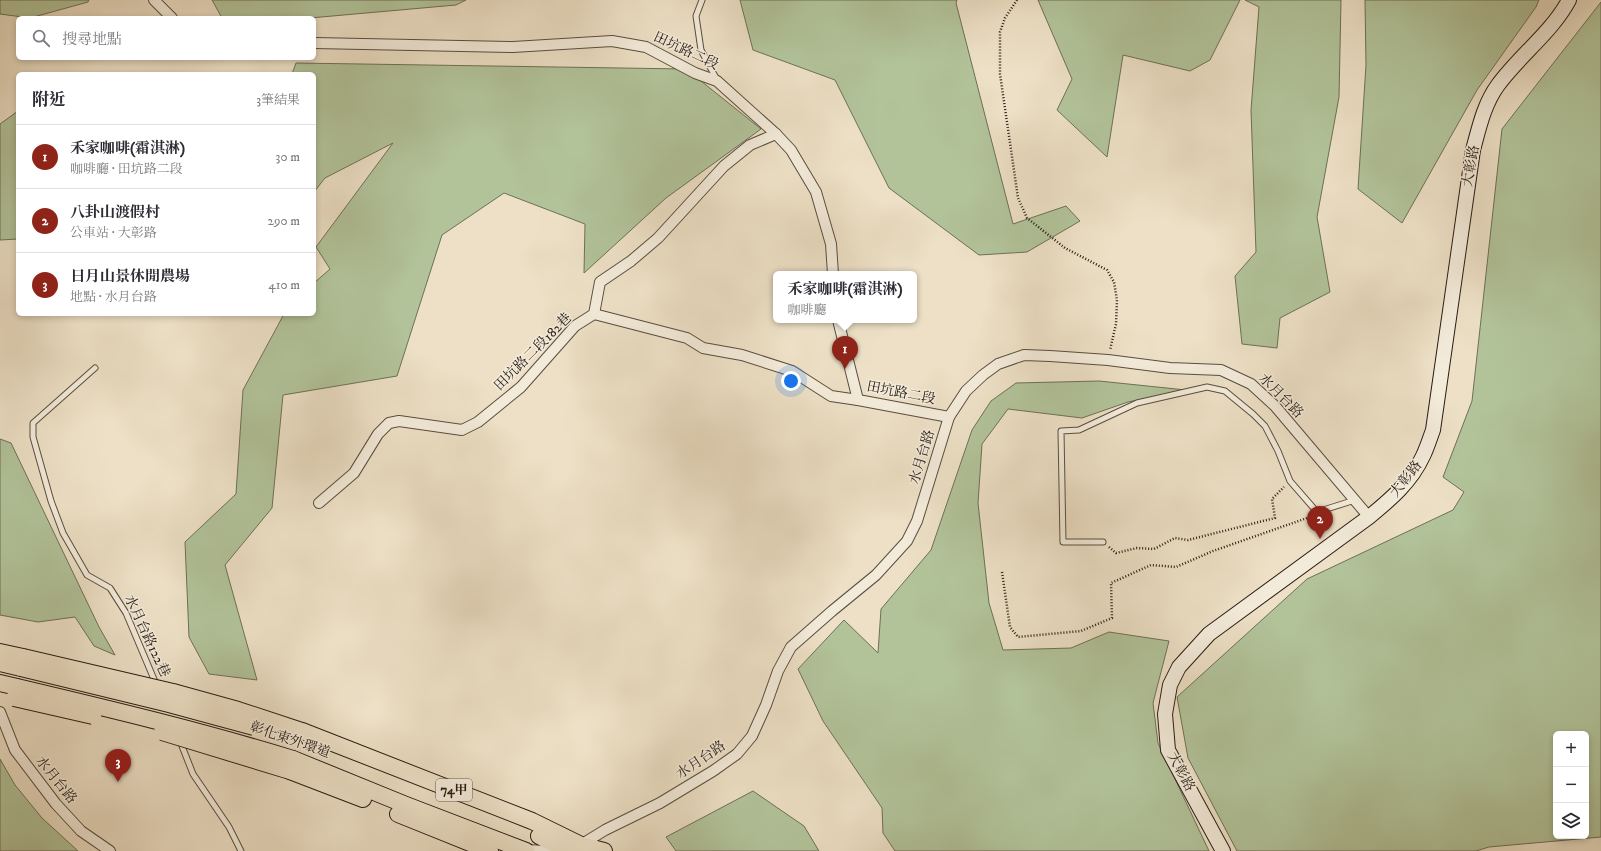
<!DOCTYPE html>
<html lang="zh-TW">
<head>
<meta charset="utf-8">
<style>
  body { margin:0; font-family:"IM FELL DW Pica","Noto Serif TC",serif; background:#f7f7f7; color:#2b2b33 }
  .controls { position:absolute; right:12px; bottom:12px; display:grid; overflow:hidden; border-radius:6px; box-shadow:0 2px 6px #0003 }
  .controls button { width:36px; height:36px; display:grid; place-items:center; padding:0; border:0; border-bottom:1px solid #e1e1e2; background:#fff; color:#2b2b33; font:20px sans-serif }
  .you { position:absolute; left:791px; top:381px; width:14px; height:14px; margin:-10px; border:3px solid #fff; border-radius:50%; background:#1a73e8; box-shadow:0 0 0 6px #1a73e833 }
  .badge { display:grid; place-items:center; width:26px; height:26px; border-radius:50%; background:#8f2418; color:#fff; font-size:13px; font-weight:700 }
  .pin { position:absolute; translate:-50% -33px; filter:drop-shadow(0 1px 2px #0008) }
  .pin::after { content:''; position:absolute; top:21px; width:14px; height:12px; background:inherit; clip-path:polygon(0 0,100% 0,50% 100%) }
  .popup { position:absolute; left:773px; top:271px; width:144px; height:52px; box-sizing:border-box; display:grid; place-content:center; border-radius:6px; background:#fff; filter:drop-shadow(0 1px 3px #0005); font-size:13px; white-space:nowrap; color:#7c7c81 }
  .popup b { font-size:15px; color:#2b2b33 }
  .popup::after { content:''; position:absolute; left:50%; top:100%; margin-left:-8px; border:8px solid transparent; border-top-color:#fff }
  .list { margin:0; padding:0; list-style:none }
  h2 { display:flex; justify-content:space-between; align-items:center; height:52px; margin:0; padding:0 16px; font-size:17px }
  h2 small { font-size:13px; font-weight:400; color:#7c7c81 }
  .list li { display:grid; grid-template-columns:26px 1fr auto; gap:12px; align-items:center; box-sizing:border-box; height:64px; padding:0 16px; border-top:1px solid #e1e1e2 }
  .list b { display:block; font-size:15px; white-space:nowrap }
  .list p { margin:0; font-size:13px; white-space:nowrap; color:#7c7c81 }
  .list em { font-size:13px; font-style:normal; color:#7c7c81 }
  .icon { flex:none; width:22px; height:22px; fill:none; stroke:currentColor; stroke-width:2; stroke-linecap:round; stroke-linejoin:round }
  .map { position:relative; flex:none; width:1601px; height:851px; overflow:hidden }
  .search { position:absolute; background:#fff; box-shadow:0 2px 6px #0003; left:16px; top:16px; width:300px; height:44px; display:flex; align-items:center; gap:10px; box-sizing:border-box; padding:0 14px; border-radius:6px; color:#7c7c81; font-size:15px }
  .panel { position:absolute; background:#fff; box-shadow:0 2px 6px #0003; left:16px; top:72px; width:300px; height:244px; border-radius:6px }
  .map>svg:first-child { display:block }
  .green { fill:#b2c39a; stroke:#6d7057; fill-rule:evenodd }
  .lines { fill:none; stroke-linecap:round; stroke-linejoin:round }
  .service-casing { stroke:#594d40; stroke-width:7 }
  .minor-casing { stroke:#594d40; stroke-width:12 }
  .secondary-casing { stroke:#281c14; stroke-width:16 }
  .primary-casing { stroke:#281c14; stroke-width:18 }
  .path { stroke:#281c14; stroke-width:2.5; stroke-dasharray:1 2; stroke-linecap:butt }
  .service { stroke:#f3ebda; stroke-width:5 }
  .minor { stroke:#f3ebda; stroke-width:10 }
  .secondary { stroke:#f3ebda; stroke-width:14 }
  .primary { stroke:#ede0c6; stroke-width:16 }
  .primary-bridge-casing { stroke:#281c14; stroke-width:18; stroke-linecap:butt }
  .primary-bridge { stroke:#ede0c6; stroke-width:16 }
  .labels { text-anchor:middle; dominant-baseline:central; stroke-width:3; stroke-linejoin:round; paint-order:stroke }
  .shield { fill:#f3ebda; stroke:#655a4f; stroke-width:1 }
  .shield-label { font-size:13px; font-weight:bold; fill:#281c14 }
  .street-label { font-size:14px; fill:#281c14; stroke:#f3ebda }
</style>
</head>
<body>
<div class="map">
<svg width="1601" height="851" viewBox="0 0 1601 851">
  <rect width="100%" height="100%" fill="#ede0c6"/>
  <filter id="stains"><feTurbulence type="fractalNoise" baseFrequency=".005" numOctaves="4"/><feColorMatrix values="0 0 0 0 .2 0 0 0 0 .09 0 0 0 0 .02 0 0 0 .5 -.17"/></filter>
  <radialGradient id="worn" r=".72"><stop offset=".6" stop-color="#630" stop-opacity="0"/><stop offset="1" stop-color="#630" stop-opacity=".3"/></radialGradient>
  <!-- green -->
  <g class="green">
    <path d="M0,0H89L88,2L30,18L0,14Z"/>
    <path d="M212,0H466L456,5L310,18H222Z"/>
    <path d="M740,0H957L956,3L1013,224L1066,206L1080,221L1027,252L979,255L889,188L835,80L753,50Z"/>
    <path d="M1038,0H1240L1210,60L1190,71L1123,55L1107,157L1057,110L1072,79Z"/>
    <path d="M1245,0H1341L1339,97L1317,217L1330,292L1280,318L1277,348L1242,344L1235,276L1256,252L1251,110L1259,7Z"/>
    <path d="M1365,0H1539L1536,7L1477,90L1402,223L1358,189L1366,65Z"/>
    <path d="M1601,2V837L1489,847L1476,851H1237L1188,758L1177,697L1307,579L1453,510L1464,492L1443,477L1472,401L1502,129ZM1556,734H1586V836H1556Z"/>
    <path d="M296,63L686,69L761,129L666,198L584,273L585,224L504,193L442,235L397,376L283,395L272,508L225,565L257,680L209,674L189,637L185,542L236,494L243,390L284,314H314V283L330,269L316,247L393,143L325,178L314,192V74H292Z"/>
    <path d="M18,111V239L0,240V124Z"/>
    <path d="M1099,381L1186,390L1128,402L1082,418L1008,409L982,444L978,503L989,603L1003,650L1071,648L1109,632L1169,641L1153,703L1158,743L1209,851H895L883,833L882,808L823,721L798,669L844,620L878,653L881,609L931,550L972,430L991,401L1016,383Z"/>
    <path d="M0,439L11,443L99,627L115,655L94,646L75,617L38,622L0,615Z"/>
    <path d="M0,759L15,785L42,818L78,851H0Z"/>
    <path d="M753,791L804,826L819,851H676L666,837Z"/>
  </g>
  <g class="lines">
    <defs>
      <g id="service">
        <path d="M702,0L696,16L701,50L717,80"/>
        <path d="M95,368L33,423V437L51,501L63,533L87,575L110,588L126,613L156,684"/>
        <path d="M1103,542H1063L1061,431L1079,430L1137,403L1207,387L1225,391L1253,414L1265,426L1278,451L1290,481L1317,512L1355,500"/>
        <path d="M180,741L193,774L229,827L241,851"/>
      </g>
      <g id="minor">
        <path d="M154,0L172,18"/>
        <path d="M314,43L513,47L612,41L646,47L695,73L717,81L776,134L791,150L816,192L831,244L833,274"/>
        <path d="M594,314L687,338L703,348L742,355L792,371L831,396L858,400"/>
        <path d="M838,320L858,400L949,417"/>
        <path d="M319,503L354,473L378,434L389,423L399,421L462,430L478,422L521,387L575,326L594,314L600,282L631,261L658,238L724,166L750,145L776,134"/>
        <path d="M0,712L15,750L56,804L81,831L110,851"/>
        <path d="M579,846L605,830L660,803L713,771L737,754L752,736L766,705L778,671L791,647L832,611L876,575L907,541L917,521L949,417L966,391L983,375L998,364L1024,355L1050,356L1108,360L1170,368L1221,370L1251,384L1275,406L1369,517"/>
        <path d="M521,850L552,851"/>
      </g>
      <path id="secondary" d="M1223,851L1168,750L1165,714L1170,685L1179,667L1209,634L1369,517C1391,499 1411,482 1423,456C1427,448 1430,438 1433,430L1473,150C1479,128 1484,104 1498,85C1520,55 1552,32 1569,0"/>
      <g id="primary">
        <path d="M0,652L23,657"/>
        <path d="M0,663L21,668"/>
        <path d="M0,683L17,687"/>
        <path d="M302,731L532,821L581,845L604,851"/>
        <path d="M293,759L406,805L526,851"/>
        <path d="M290,771L363,799"/>
        <path d="M398,814L490,851"/>
        <path d="M539,836L568,851"/>
      </g>
    </defs>
    <!-- service casing -->
    <use href="#service" class="service-casing"/>
    <!-- minor casing -->
    <use href="#minor" class="minor-casing"/>
    <!-- secondary casing -->
    <use href="#secondary" class="secondary-casing"/>
    <!-- primary casing -->
    <use href="#primary" class="primary-casing"/>
    <!-- path -->
    <g class="path">
      <path d="M1017,0L1005,18L1000,32V74L1018,198L1027,218L1065,248L1107,270L1114,282L1117,300L1116,324L1110,350"/>
      <path d="M1109,547L1116,553L1137,548L1154,549L1175,538L1188,540L1275,518L1272,499L1284,487"/>
      <path d="M1002,572L1010,627L1018,637L1081,631L1112,618L1111,583L1151,565L1176,567L1213,551L1310,517"/>
    </g>
    <!-- service -->
    <use href="#service" class="service"/>
    <!-- minor -->
    <use href="#minor" class="minor"/>
    <!-- secondary -->
    <use href="#secondary" class="secondary"/>
    <!-- primary -->
    <use href="#primary" class="primary"/>
    <defs>
      <g id="primary-bridge">
        <path d="M23,657L173,692L238,710L302,731"/>
        <path d="M21,668L169,704L254,727"/>
        <path d="M17,687C110,709 202,731 293,759"/>
        <path d="M14,698L93,716"/>
        <path d="M162,732L290,771"/>
      </g>
    </defs>
    <!-- primary-bridge casing -->
    <use href="#primary-bridge" class="primary-bridge-casing"/>
    <!-- primary-bridge -->
    <use href="#primary-bridge" class="primary-bridge"/>
  </g>
  <g class="labels">
    <!-- shield labels -->
    <rect class="shield" x="436" y="779" width="36" height="22" rx="3"/>
    <g class="shield-label">
      <text x="454" y="790">74甲</text>
    </g>
    <!-- street labels -->
    <g class="street-label">
      <text transform="translate(686 51) rotate(25)">田坑路二段</text>
      <text transform="translate(1471 166) rotate(-80)">大彰路</text>
      <text transform="translate(533 352) rotate(-45)">田坑路二段182巷</text>
      <text transform="translate(901 393) rotate(11)">田坑路二段</text>
      <text transform="translate(1281 396) rotate(45)">水月台路</text>
      <text transform="translate(922 457) rotate(-73)">水月台路</text>
      <text transform="translate(1406 479) rotate(-52)">大彰路</text>
      <text transform="translate(147 636) rotate(65)">水月台路122巷</text>
      <text transform="translate(290 740) rotate(19)">彰化東外環道</text>
      <text transform="translate(701 760) rotate(-34)">水月台路</text>
      <text transform="translate(1181 772) rotate(62)">大彰路</text>
      <text transform="translate(56 780) rotate(51)">水月台路</text>
    </g>
  </g>
  <rect width="100%" height="100%" filter="url(#stains)"/>
  <rect width="100%" height="100%" fill="url(#worn)"/>
</svg>
<div class="controls">
<button>+</button>
<button>−</button>
<button><svg class="icon" aria-label="layers" viewBox="0 0 24 24"><path d="M12 4l9 5-9 5-9-5zM3 14l9 5 9-5"/></svg></button>
</div>
<div class="you"></div>
<div class="pin badge" style="left:845px;top:369px">1</div>
<div class="popup"><b>禾家咖啡(霜淇淋)</b>咖啡廳</div>
<div class="pin badge" style="left:1320px;top:539px">2</div>
<div class="pin badge" style="left:118px;top:782px">3</div>
<div class="search"><svg class="icon" aria-label="search" viewBox="0 0 24 24"><circle cx="10" cy="10" r="6"/><path d="M15 15l6 6"/></svg>搜尋地點</div>
<section class="panel">
<h2>附近<small>3筆結果</small></h2>
<ul class="list">
<li><span class="badge">1</span><div><b>禾家咖啡(霜淇淋)</b><p>咖啡廳 · 田坑路二段</p></div><em>30 m</em></li>
<li><span class="badge">2</span><div><b>八卦山渡假村</b><p>公車站 · 大彰路</p></div><em>290 m</em></li>
<li><span class="badge">3</span><div><b>日月山景休閒農場</b><p>地點 · 水月台路</p></div><em>410 m</em></li>
</ul>
</section>
</div>
</body>
</html>
